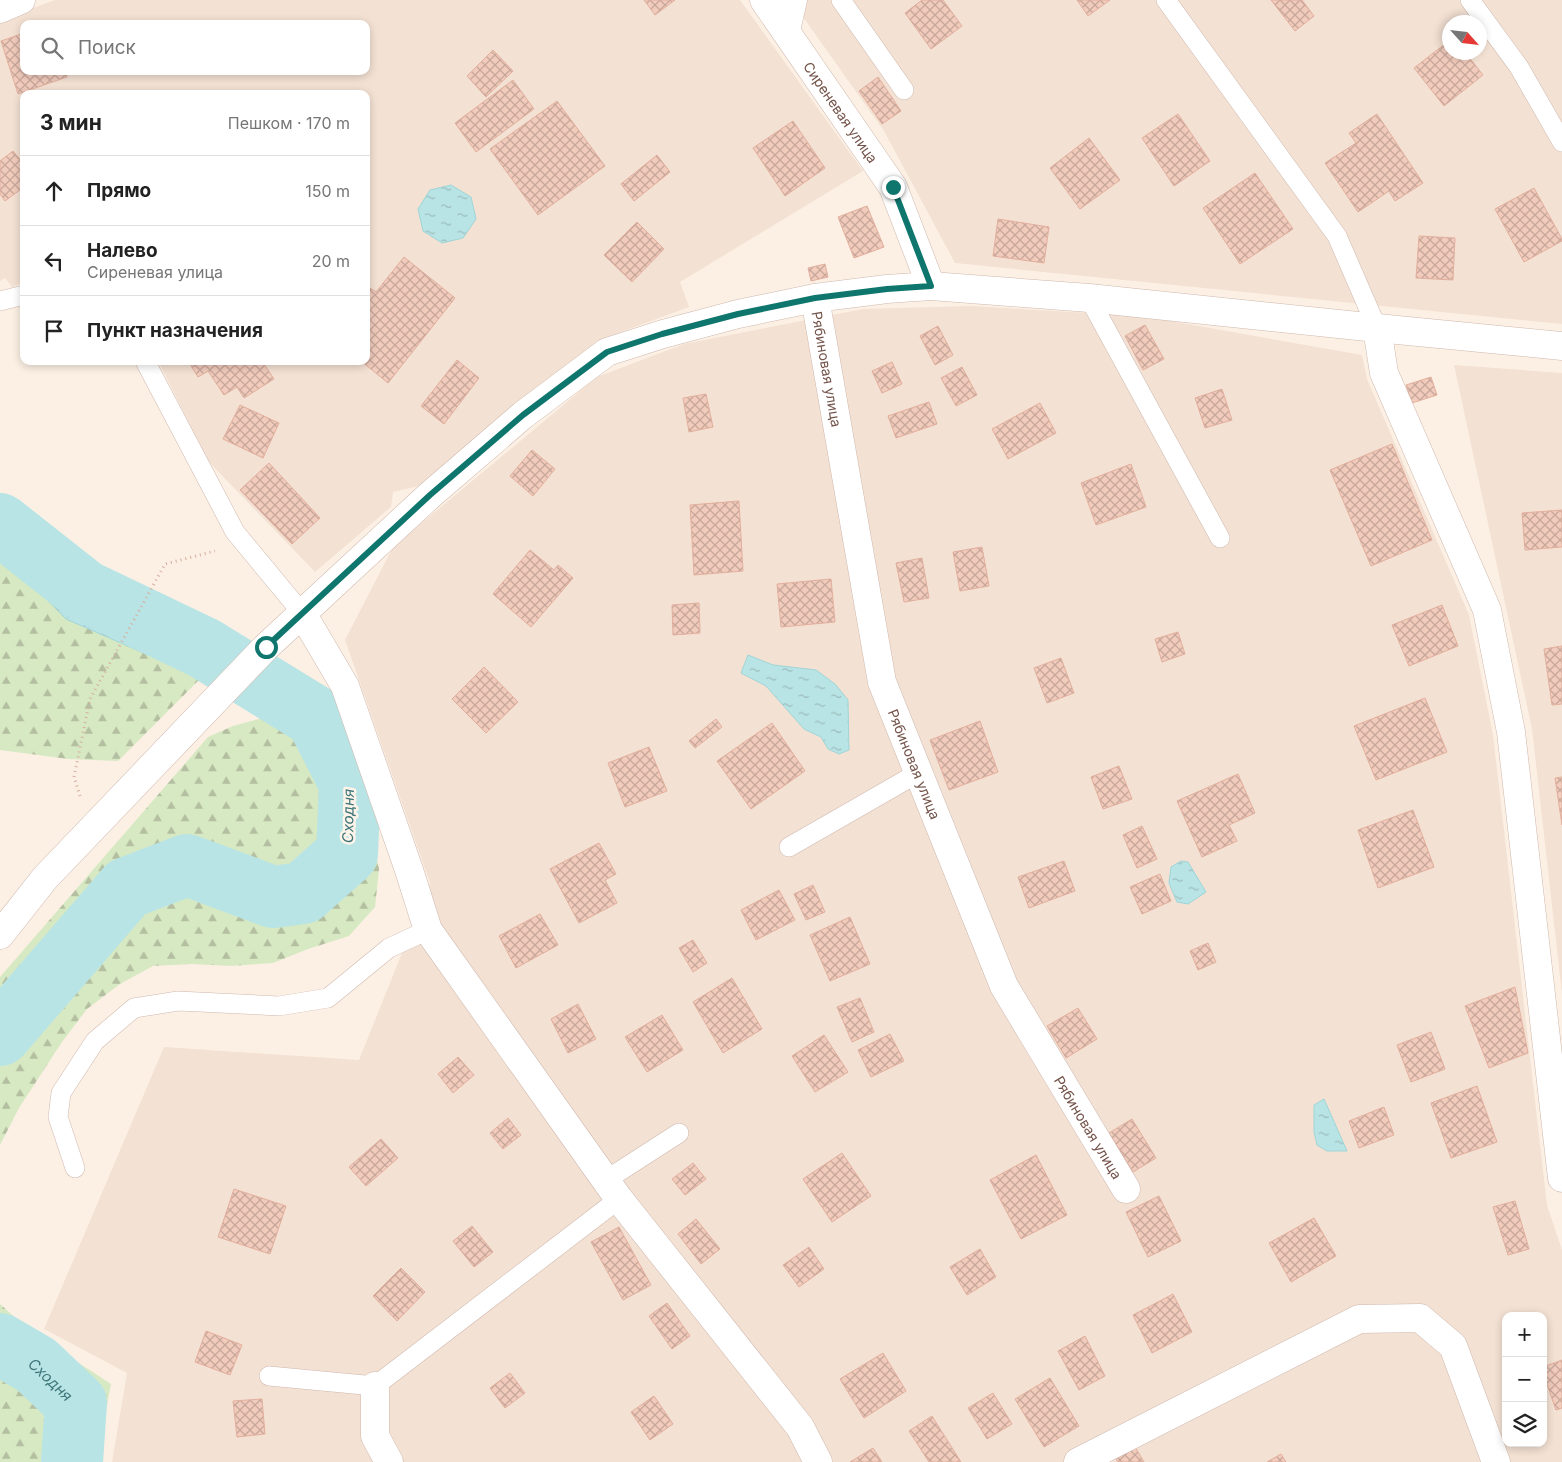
<!DOCTYPE html>
<html lang="ru">
<head>
<meta charset="utf-8">
<style>
  body { margin:0; font-family:Inter,sans-serif; background:#f6f6f6; color:#222 }
  .controls { position:absolute; right:15px; bottom:15px; display:grid; overflow:hidden; border-radius:10px; box-shadow:0 2px 8px #0003 }
  .controls button { width:45px; height:45px; display:grid; place-items:center; padding:0; border:0; border-bottom:1px solid #e0e0e0; background:#fff; color:#222; font:25px sans-serif }
  .compass { position:absolute; left:1442px; top:15px; width:45px; height:45px; border-radius:50%; background:#fff; box-shadow:0 2px 8px #0003; rotate:117deg }
  .stop { position:absolute; width:15px; height:15px; margin:-11px; border:4px solid #0f766e; border-radius:50%; background:#fff }
  .stop.end { background:#0f766e; border-color:#fff; box-shadow:0 1px 5px #0008 }
  .list { margin:0; padding:0; list-style:none }
  h2 { display:flex; justify-content:space-between; align-items:center; height:65px; margin:0; padding:0 20px; font-size:21px }
  h2 small { font-size:16px; font-weight:400; color:#767676 }
  .list li { display:grid; grid-template-columns:32px 1fr auto; gap:15px; align-items:center; box-sizing:border-box; height:70px; padding:0 20px; border-top:1px solid #e0e0e0 }
  .list b { display:block; font-size:19px; white-space:nowrap }
  .list p { margin:0; font-size:16px; white-space:nowrap; color:#767676 }
  .list em { font-size:16px; font-style:normal; color:#767676 }
  .icon { flex:none; width:28px; height:28px; fill:none; stroke:currentColor; stroke-width:2; stroke-linecap:round; stroke-linejoin:round }
  .map { position:relative; flex:none; width:1562px; height:1462px; overflow:hidden }
  .search { position:absolute; background:#fff; box-shadow:0 2px 8px #0003; left:20px; top:20px; width:350px; height:55px; display:flex; align-items:center; gap:12px; box-sizing:border-box; padding:0 18px; border-radius:10px; color:#767676; font-size:19px }
  .panel { position:absolute; background:#fff; box-shadow:0 2px 8px #0003; left:20px; top:90px; width:350px; height:275px; border-radius:10px }
  .map>svg:first-child { display:block }
  .residential { fill:#f3e1d3; fill-rule:evenodd }
  .forest { fill:url(#forest-firs) }
  .water { fill:url(#water-ripples); stroke:#9fd5d7 }
  .lines { fill:none; stroke-linecap:round; stroke-linejoin:round }
  .river { stroke:#b9e4e5; stroke-width:62 }
  .building { fill:url(#building-cross-hatch); stroke:#e3af9d }
  .lane-casing { stroke:#cfb8ae; stroke-width:20 }
  .street-casing { stroke:#cfb8ae; stroke-width:29 }
  .path { stroke:#d6ae9f; stroke-width:3; stroke-dasharray:1 4; stroke-linecap:butt }
  .lane { stroke:#fff; stroke-width:19 }
  .street { stroke:#fff; stroke-width:28 }
  .route { stroke:#0f766e; stroke-width:6 }
  .labels { text-anchor:middle; dominant-baseline:central; stroke-width:5; stroke-linejoin:round; paint-order:stroke }
  .street-label { font-size:14px; fill:#74544a; stroke:#fff4ea }
  .water-label { font-size:15px; font-style:italic; fill:#3e7679; stroke:#fff4ea }
</style>
</head>
<body>
<div class="map">
<svg width="1562" height="1462" viewBox="0 0 1562 1462">
  <defs>
    <pattern id="forest-firs" width="22" height="20" patternUnits="userSpaceOnUse" patternTransform="scale(1.25)"><rect width="22" height="20" fill="#d7e9c3"/><path d="M5 1l3.5 6h-7zM16 11l3.5 6h-7z" fill="#b3bfa0"/></pattern>
    <pattern id="water-ripples" width="26" height="14" patternUnits="userSpaceOnUse" patternTransform="scale(1.25)"><rect width="26" height="14" fill="#b9e4e5"/><path d="M2 4q2-2 4 0t4 0M15 11q2-2 4 0t4 0" fill="none" stroke="#9bbbbc"/></pattern>
    <pattern id="building-cross-hatch" width="8" height="8" patternUnits="userSpaceOnUse" patternTransform="scale(1.25)"><rect width="8" height="8" fill="#f1cbbc"/><path d="M0 0l8 8M0 8l8-8" fill="none" stroke="#c8a79b"/></pattern>
  </defs>
  <rect width="100%" height="100%" fill="#fcf0e4"/>
  <!-- residential -->
  <g class="residential">
    <path d="M55,0H740L863,171L680,282L689,307L602,339L423,485L393,492L391,507L315,572L208,461L158,361H366V94H24V282L12,287L5,278L0,281V20ZM24,24H366V71H24Z"/>
    <path d="M791,0H1562V324L955,263L884,131ZM1450,22H1480V52H1450Z"/>
    <path d="M971,306L1142,316L1362,355L1367,379L1469,615L1493,735L1547,1205L1562,1250V1462H112L127,1373L44,1329L164,1047L359,1060L430,883L345,640L393,547L597,377L684,344L863,309ZM1506,1316H1543V1443H1506Z"/>
    <path d="M1454,365L1562,373V994L1532,729Z"/>
  </g>
  <!-- forest -->
  <g class="forest">
    <path d="M0,557L30,582L66,619L201,678L118,761L68,759L0,750Z"/>
    <path d="M273,715L313,728L315,770L347,798L371,830L379,869L375,907L349,936L308,949L273,963L231,966L192,964L153,966L120,984L87,1009L62,1042L19,1108L0,1145V977L208,737L233,726Z"/>
    <path d="M0,1304L30,1331L111,1384L96,1462H0Z"/>
  </g>
  <!-- water -->
  <g class="water">
    <path d="M451,185L471,197L476,219L463,238L442,243L423,231L418,209L430,190Z"/>
    <path d="M0,495L93,565L148,599L238,642L201,678L66,619L30,582L0,557Z"/>
    <path d="M748,655L773,665L816,670L835,684L848,700L849,750L839,754L828,749L821,737L804,729L766,686L741,673Z"/>
    <path d="M1181,861L1188,862L1206,892L1188,904L1177,902L1169,883L1171,867Z"/>
    <path d="M1324,1099L1347,1151H1327L1317,1145L1314,1132V1105Z"/>
  </g>
  <g class="lines">
    <!-- river -->
    <g class="river">
      <path d="M0,524L85,591L204,648L316,717L350,783L347,854L303,893L273,897L187,865L127,888L0,1035"/>
      <path id="s1" d="M0,1344L36,1365L76,1403L72,1462"/>
    </g>
  </g>
  <!-- building -->
  <g class="building">
    <path d="M644,0H675L655,15Z"/>
    <path d="M922,0H943L962,26L931,49L905,13Z"/>
    <path d="M1077,0H1110L1088,16Z"/>
    <path d="M1271,0H1302L1314,16L1295,31Z"/>
    <path d="M24,33V71H65L67,77L18,94L1,41Z"/>
    <path d="M1450,40V52H1465L1483,75L1444,106L1414,68Z"/>
    <path d="M493,50L513,71L486,97L467,76Z"/>
    <path d="M878,77L901,111L882,124L859,91Z"/>
    <path d="M513,80L534,109L476,152L455,123Z"/>
    <path d="M557,101L605,166L538,215L490,149Z"/>
    <path d="M1178,114L1210,161L1174,186L1142,138Z"/>
    <path d="M1377,114L1423,183L1395,201L1389,191L1358,212L1325,163L1356,143L1349,133Z"/>
    <path d="M793,121L825,168L785,196L753,148Z"/>
    <path d="M1089,138L1120,180L1080,209L1050,168Z"/>
    <path d="M13,151L24,164V187L5,201L0,194V161Z"/>
    <path d="M657,155L670,172L634,201L621,184Z"/>
    <path d="M1255,173L1293,229L1240,264L1203,208Z"/>
    <path d="M1534,188L1562,239V241L1524,262L1495,209Z"/>
    <path d="M867,206L884,247L854,258L838,217Z"/>
    <path d="M998,219L1049,227L1044,263L993,256Z"/>
    <path d="M637,222L664,249L632,282L604,255Z"/>
    <path d="M1419,236L1455,238L1453,280L1416,278Z"/>
    <path d="M404,257L455,298L388,383L361,361H366V285L376,292Z"/>
    <path d="M825,264L828,277L811,281L808,268Z"/>
    <path d="M1145,325L1164,359L1143,370L1125,336Z"/>
    <path d="M938,326L953,355L935,365L920,336Z"/>
    <path d="M457,360L479,378L444,424L421,406Z"/>
    <path d="M188,361H262L274,379L244,398L237,387L224,395L208,371L198,377Z"/>
    <path d="M892,362L902,384L882,393L872,371Z"/>
    <path d="M962,367L977,395L956,406L941,378Z"/>
    <path d="M1431,377L1437,395L1412,403L1406,385Z"/>
    <path d="M1222,389L1232,420L1205,428L1195,398Z"/>
    <path d="M706,394L713,427L689,432L683,398Z"/>
    <path d="M929,402L937,424L896,438L888,416Z"/>
    <path d="M1040,403L1056,433L1008,459L992,429Z"/>
    <path d="M240,405L279,423L263,458L223,439Z"/>
    <path d="M1392,444L1432,540L1371,566L1330,470Z"/>
    <path d="M532,450L555,469L533,496L510,476Z"/>
    <path d="M269,463L320,518L292,544L240,490Z"/>
    <path d="M1131,464L1146,507L1096,525L1081,483Z"/>
    <path d="M739,501L743,571L694,575L690,505Z"/>
    <path d="M1562,510V547L1525,550L1522,513Z"/>
    <path d="M982,547L989,586L960,591L953,552Z"/>
    <path d="M530,550L554,570L558,565L573,578L531,627L493,594Z"/>
    <path d="M922,558L929,598L904,602L896,563Z"/>
    <path d="M831,579L835,622L781,627L777,584Z"/>
    <path d="M699,603L700,633L673,635L672,605Z"/>
    <path d="M1442,605L1458,646L1409,666L1392,625Z"/>
    <path d="M1178,632L1185,654L1162,662L1155,639Z"/>
    <path d="M1562,646V704L1552,705L1544,649Z"/>
    <path d="M1061,658L1074,693L1047,703L1034,668Z"/>
    <path d="M484,667L518,702L486,733L452,699Z"/>
    <path d="M1425,698L1447,752L1376,780L1354,726Z"/>
    <path d="M716,719L722,727L695,748L689,741Z"/>
    <path d="M980,721L998,772L949,790L930,740Z"/>
    <path d="M772,723L805,771L751,809L717,761Z"/>
    <path d="M649,747L667,791L625,807L608,763Z"/>
    <path d="M1119,766L1132,799L1103,809L1091,777Z"/>
    <path d="M1238,774L1255,813L1229,825L1237,841L1202,857L1177,801Z"/>
    <path d="M1562,777V825L1555,778Z"/>
    <path d="M1413,810L1434,867L1378,888L1358,830Z"/>
    <path d="M1142,826L1157,859L1137,868L1123,835Z"/>
    <path d="M599,843L616,874L605,880L617,903L579,923L550,869Z"/>
    <path d="M1064,861L1075,891L1029,908L1018,877Z"/>
    <path d="M1160,874L1171,901L1142,914L1130,887Z"/>
    <path d="M813,885L825,912L806,920L794,894Z"/>
    <path d="M779,890L795,920L756,940L741,910Z"/>
    <path d="M540,914L558,945L516,968L499,936Z"/>
    <path d="M850,917L870,964L830,981L810,935Z"/>
    <path d="M693,940L707,963L693,972L679,948Z"/>
    <path d="M1208,943L1216,962L1198,970L1190,951Z"/>
    <path d="M732,978L762,1029L723,1053L693,1002Z"/>
    <path d="M1515,987L1528,1053L1489,1068L1465,1006Z"/>
    <path d="M860,998L874,1032L852,1042L837,1007Z"/>
    <path d="M578,1004L596,1039L568,1053L551,1019Z"/>
    <path d="M1078,1008L1097,1039L1066,1058L1047,1026Z"/>
    <path d="M662,1015L683,1050L647,1072L625,1037Z"/>
    <path d="M1431,1032L1445,1069L1411,1082L1397,1045Z"/>
    <path d="M890,1034L904,1061L871,1077L858,1050Z"/>
    <path d="M824,1035L848,1072L815,1092L792,1056Z"/>
    <path d="M458,1057L474,1075L453,1093L438,1074Z"/>
    <path d="M1477,1086L1497,1142L1451,1158L1431,1103Z"/>
    <path d="M1384,1107L1394,1135L1359,1148L1349,1121Z"/>
    <path d="M508,1118L521,1135L503,1149L490,1133Z"/>
    <path d="M1132,1119L1156,1158L1133,1172L1109,1133Z"/>
    <path d="M381,1139L398,1158L366,1186L349,1167Z"/>
    <path d="M842,1153L871,1196L832,1222L803,1179Z"/>
    <path d="M1036,1155L1067,1215L1021,1239L990,1180Z"/>
    <path d="M693,1163L706,1179L685,1195L672,1179Z"/>
    <path d="M234,1189L286,1206L270,1254L218,1237Z"/>
    <path d="M1159,1196L1181,1241L1148,1257L1126,1212Z"/>
    <path d="M1515,1201L1529,1249L1508,1255L1493,1207Z"/>
    <path d="M1314,1218L1336,1256L1291,1282L1269,1243Z"/>
    <path d="M696,1219L720,1249L701,1264L678,1234Z"/>
    <path d="M472,1226L493,1252L474,1267L453,1241Z"/>
    <path d="M619,1227L651,1285L623,1300L591,1242Z"/>
    <path d="M809,1247L824,1269L799,1287L783,1265Z"/>
    <path d="M980,1249L996,1277L967,1295L950,1267Z"/>
    <path d="M401,1268L425,1292L397,1321L373,1296Z"/>
    <path d="M1173,1294L1192,1332L1152,1353L1133,1315Z"/>
    <path d="M667,1303L690,1336L672,1349L649,1316Z"/>
    <path d="M206,1331L242,1345L230,1375L195,1362Z"/>
    <path d="M1085,1336L1105,1376L1079,1390L1058,1351Z"/>
    <path d="M883,1353L906,1391L864,1418L840,1379Z"/>
    <path d="M1562,1360V1408L1556,1410L1543,1373V1367Z"/>
    <path d="M510,1373L525,1393L505,1408L490,1388Z"/>
    <path d="M1050,1378L1079,1426L1044,1447L1015,1399Z"/>
    <path d="M993,1393L1012,1424L987,1439L968,1408Z"/>
    <path d="M654,1396L673,1424L650,1440L631,1412Z"/>
    <path d="M262,1399L265,1434L237,1437L233,1401Z"/>
    <path d="M932,1416L961,1462H929L909,1431Z"/>
    <path d="M1135,1447L1144,1462H1118L1116,1459Z"/>
    <path d="M873,1448L882,1462H850Z"/>
    <path d="M1281,1454L1286,1462H1267Z"/>
  </g>
  <g class="lines">
    <defs>
      <g id="lane">
        <path d="M841,0L904,90"/>
        <path d="M1166,0L1337,236L1377,328"/>
        <path d="M1470,0L1519,67L1562,142"/>
        <path d="M1089,298L1220,538"/>
        <path d="M0,301L24,295"/>
        <path d="M145,361L235,532L302,613"/>
        <path d="M789,847L918,773"/>
        <path d="M75,1168L58,1117L61,1093L95,1041L134,1008L178,1001L279,1006L328,998L389,948L428,930"/>
        <path d="M606,1180L679,1133"/>
        <path d="M269,1376L375,1386L619,1199"/>
      </g>
      <g id="street">
        <path id="s2" d="M764,0L893,187L931,286"/>
        <path d="M0,9L21,0"/>
        <path d="M786,30L793,0"/>
        <path id="s3" d="M815,298L882,682L1004,986L1126,1189"/>
        <path d="M1377,328L1384,373L1487,610L1511,732L1562,1178"/>
        <path d="M302,613L345,686L409,870L428,930L619,1199L800,1427L818,1462"/>
        <path d="M0,935L45,878L266,647L430,495L523,415L607,352L663,334L738,314L815,298L887,289L931,286L1089,298L1377,328L1562,346"/>
        <path d="M375,1386V1436L389,1462"/>
        <path d="M1078,1462L1359,1319L1420,1318L1453,1346L1496,1462"/>
      </g>
    </defs>
    <!-- lane casing -->
    <use href="#lane" class="lane-casing"/>
    <!-- street casing -->
    <use href="#street" class="street-casing"/>
    <!-- path -->
    <path class="path" d="M80,796L74,777L90,699L165,564L215,551"/>
    <!-- lane -->
    <use href="#lane" class="lane"/>
    <!-- street -->
    <use href="#street" class="street"/>
  </g>
  <g class="lines">
    <!-- route -->
    <path class="route" d="M266,647L430,495L523,415L607,352L662,334L738,314L815,298L887,289L931,286L893,187"/>
  </g>
  <g class="labels">
    <!-- street labels -->
    <g class="street-label">
      <text stroke="none"><textPath href="#s2" startOffset="136">Сиреневая улица</textPath></text>
      <text stroke="none"><textPath href="#s3" startOffset="72">Рябиновая улица</textPath></text>
      <text stroke="none"><textPath href="#s3" startOffset="478">Рябиновая улица</textPath></text>
      <text stroke="none"><textPath href="#s3" startOffset="882">Рябиновая улица</textPath></text>
    </g>
    <!-- water labels -->
    <g class="water-label">
      <text transform="translate(348 816) rotate(-89)">Сходня</text>
      <text stroke="none"><textPath href="#s1" startOffset="62">Сходня</textPath></text>
    </g>
  </g>
</svg>
<div class="controls">
<button>+</button>
<button>−</button>
<button><svg class="icon" aria-label="layers" viewBox="0 0 24 24"><path d="M12 4l9 5-9 5-9-5zM3 14l9 5 9-5"/></svg></button>
</div>
<svg class="compass" viewBox="-18 -18 36 36"><path d="M0-13l5 13h-10z" fill="#e53935"/><path d="M0 13l5-13h-10z" fill="#767676"/></svg>
<div class="stop" style="left:266px;top:647px"></div>
<div class="stop end" style="left:893px;top:187px"></div>
<div class="search"><svg class="icon" aria-label="search" viewBox="0 0 24 24"><circle cx="10" cy="10" r="6"/><path d="M15 15l6 6"/></svg>Поиск</div>
<section class="panel">
<h2>3 мин<small>Пешком · 170 m</small></h2>
<ul class="list">
<li><svg class="icon" aria-label="ahead" viewBox="0 0 24 24"><path d="M12 20V5M6 11l6-6 6 6"/></svg><div><b>Прямо</b></div><em>150 m</em></li>
<li><svg class="icon" aria-label="left" viewBox="0 0 24 24"><path d="M17 20v-9H6M10 6l-5 5 5 5"/></svg><div><b>Налево</b><p>Сиреневая улица</p></div><em>20 m</em></li>
<li><svg class="icon" aria-label="arrive" viewBox="0 0 24 24"><path d="M6 21V4h12l-3 4 3 4H6"/></svg><div><b>Пункт назначения</b></div></li>
</ul>
</section>
</div>
</body>
</html>
